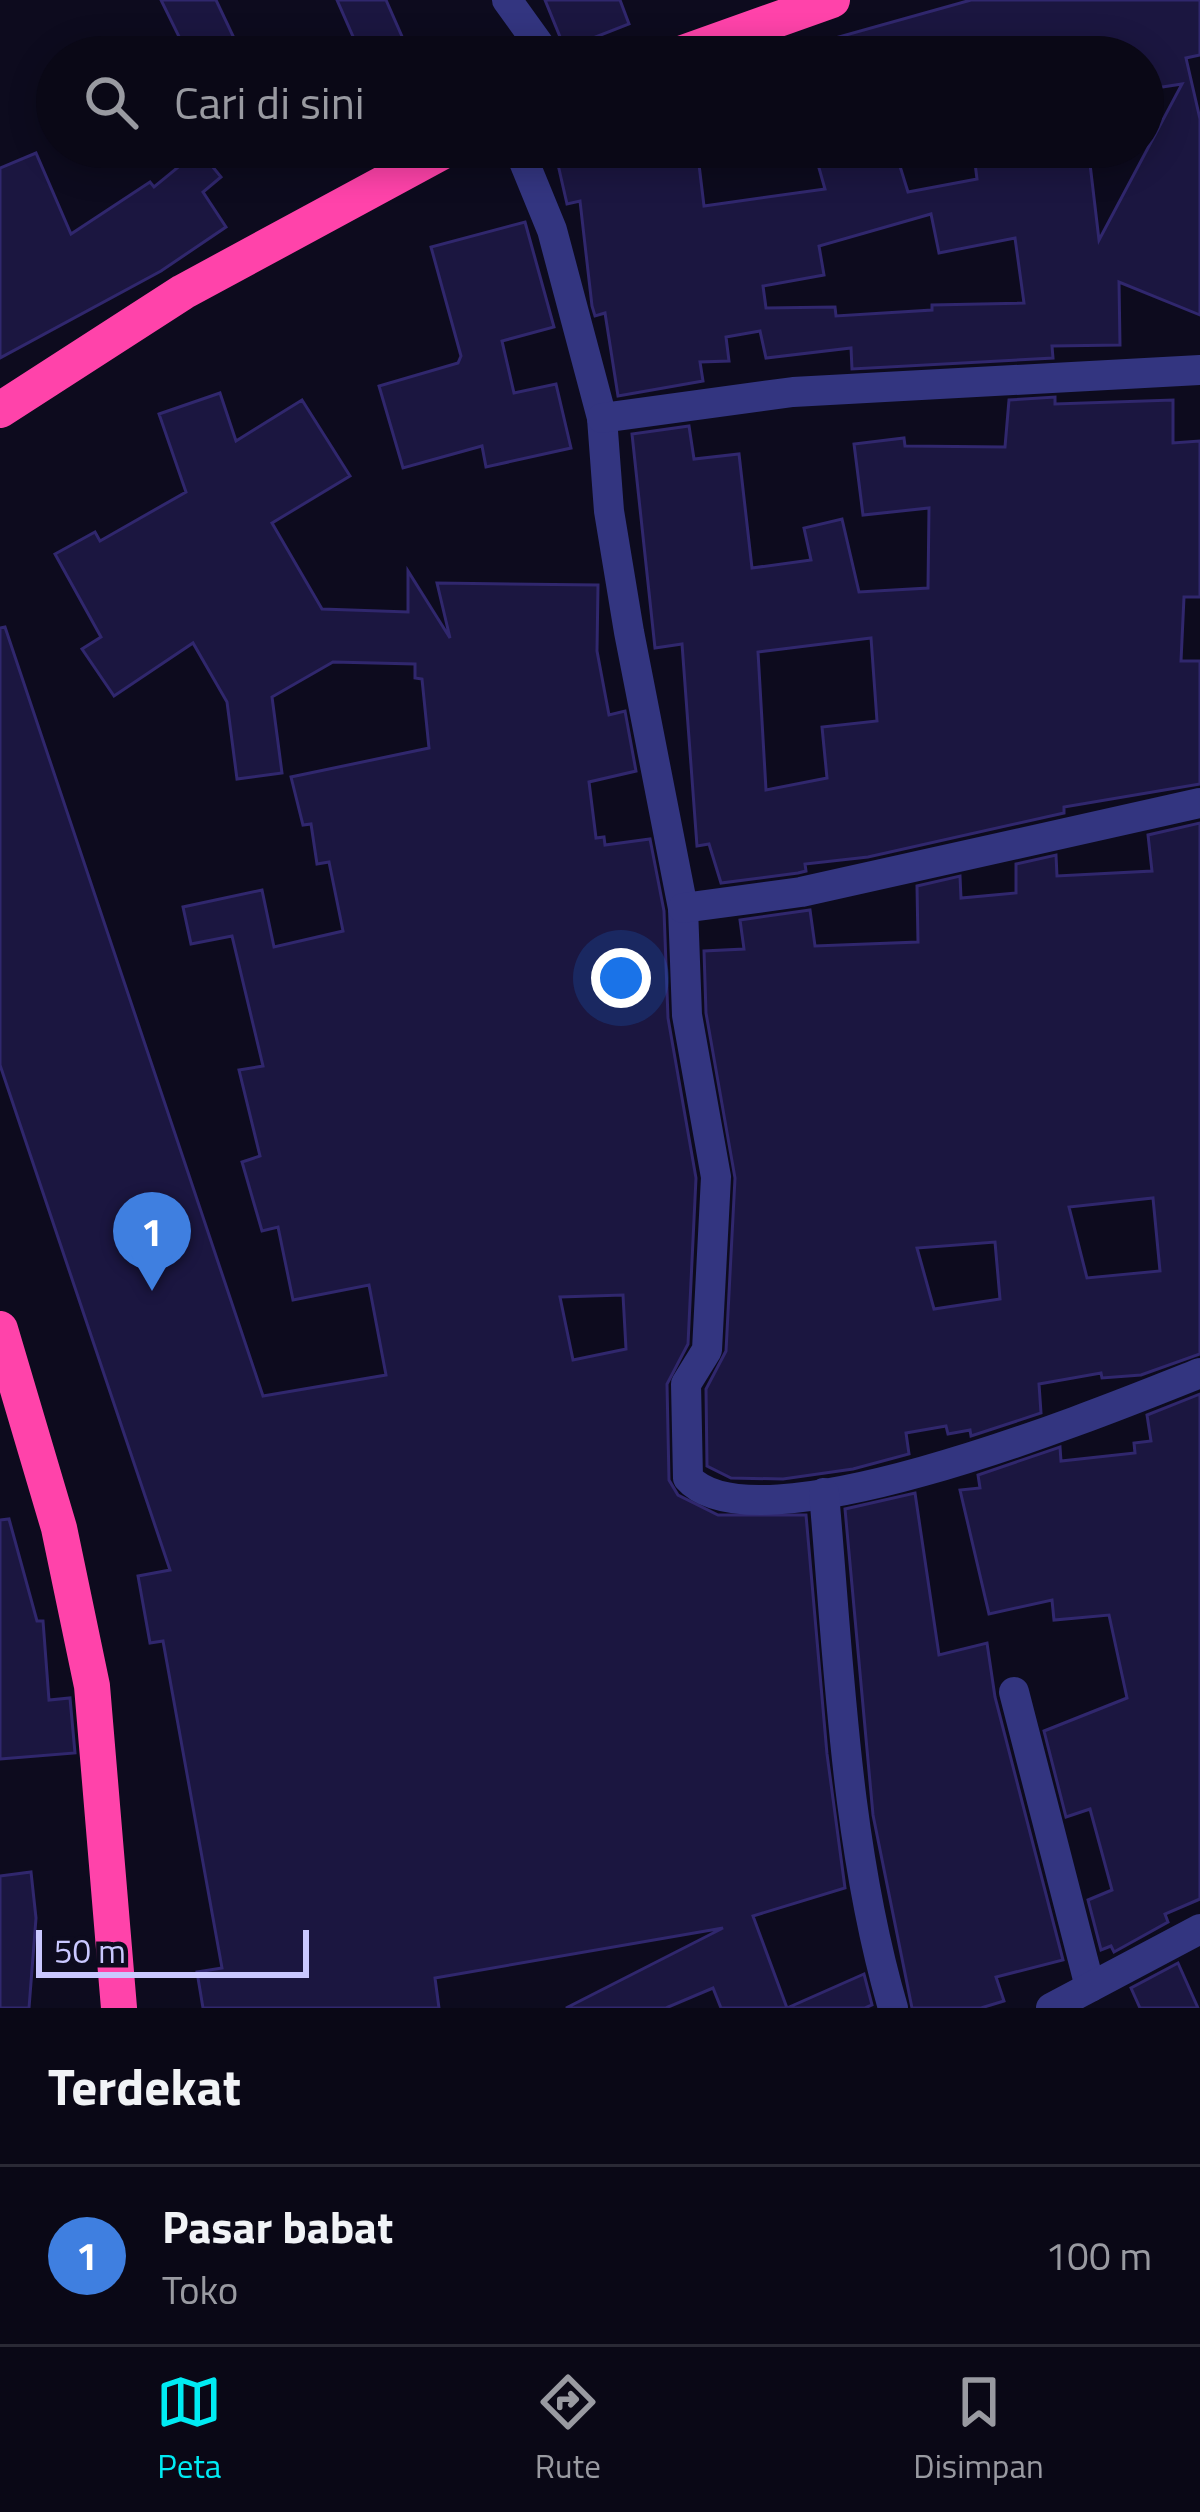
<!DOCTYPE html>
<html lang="id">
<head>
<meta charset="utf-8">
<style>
  body { margin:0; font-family:"Titillium Web",sans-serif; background:#13111f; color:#f1f3f6 }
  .scale { position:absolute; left:36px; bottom:30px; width:273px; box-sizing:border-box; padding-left:12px; border:6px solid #cac8ff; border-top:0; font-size:33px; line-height:42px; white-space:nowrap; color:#cac8ff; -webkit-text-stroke:9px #0d0b1e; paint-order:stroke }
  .you { position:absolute; left:621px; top:978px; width:42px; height:42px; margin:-30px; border:9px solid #fff; border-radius:50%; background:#1a73e8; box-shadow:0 0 0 18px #1a73e833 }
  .badge { display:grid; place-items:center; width:78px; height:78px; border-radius:50%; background:#00ebf3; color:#fff; font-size:39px; font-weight:700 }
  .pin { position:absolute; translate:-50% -99px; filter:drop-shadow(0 3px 6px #0008) }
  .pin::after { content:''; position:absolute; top:63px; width:42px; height:36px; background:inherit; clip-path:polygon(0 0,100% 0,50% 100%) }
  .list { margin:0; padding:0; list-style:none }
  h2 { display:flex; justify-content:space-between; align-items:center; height:156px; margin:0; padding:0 48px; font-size:51px }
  h2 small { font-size:39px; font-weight:400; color:#999aa1 }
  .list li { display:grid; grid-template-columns:78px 1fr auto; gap:36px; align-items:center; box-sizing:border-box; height:180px; padding:0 48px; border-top:3px solid #2a2935 }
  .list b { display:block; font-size:45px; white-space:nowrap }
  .list p { margin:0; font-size:39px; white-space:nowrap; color:#999aa1 }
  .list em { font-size:39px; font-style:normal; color:#999aa1 }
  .icon { flex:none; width:66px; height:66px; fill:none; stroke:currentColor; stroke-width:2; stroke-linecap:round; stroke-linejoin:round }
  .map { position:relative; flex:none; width:1200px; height:2008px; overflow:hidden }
  .search { position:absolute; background:#0a0816; box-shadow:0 6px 30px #0003; left:36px; right:36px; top:36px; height:132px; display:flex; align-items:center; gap:30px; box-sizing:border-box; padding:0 42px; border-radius:66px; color:#999aa1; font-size:45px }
  .sheet { height:336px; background:#0a0816 }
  nav { display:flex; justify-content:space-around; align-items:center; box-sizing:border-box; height:168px; border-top:3px solid #2a2935; background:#0a0816; font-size:33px; color:#999aa1 }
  nav a { display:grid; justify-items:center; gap:6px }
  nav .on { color:#00ebf3 }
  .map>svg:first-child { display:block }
  .building { fill:#1b1640; stroke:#30276d; stroke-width:3; fill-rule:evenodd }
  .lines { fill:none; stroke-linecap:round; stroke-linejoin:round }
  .minor { stroke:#333580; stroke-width:30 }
  .highway { stroke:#ff43aa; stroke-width:36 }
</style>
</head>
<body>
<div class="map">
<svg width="1200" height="2008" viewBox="0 0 1200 2008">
  <rect width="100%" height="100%" fill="#0d0b1e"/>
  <!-- building -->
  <g class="building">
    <path d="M161,0H216L243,57H189Z"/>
    <path d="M337,0H386L411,57H362Z"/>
    <path d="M545,0H620L629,24L565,49Z"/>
    <path d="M971,0H1200V55L1186,58L1200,119V315L1119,282L1120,345L1052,346L1053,358L852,369L851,348L766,358L760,331L726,337L729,361L700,362L703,381L618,396L605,313L595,316L592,306L580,201L567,204L554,147H641L643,154L697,148L704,206L825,189L813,147H894L908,192L977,179L973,147H1088L1099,240L1182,84L1143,90V57H793L792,50ZM931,214L939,253L1015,238L1024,303L932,305V310L836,316L835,307L766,308L763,286L824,275L819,246Z"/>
    <path d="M199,150L221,177L203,192L226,227L161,271L0,358V168L36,153L71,234L150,182L154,187Z"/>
    <path d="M525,222L554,327L502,341L514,393L556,384L571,448L486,467L482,446L403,468L379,386L458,363L461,356L431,247Z"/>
    <path d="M220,393L236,441L302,400L350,476L272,523L322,609L408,612V571L450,638L437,583L598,585L597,651L609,715L625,711L636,771L589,782L596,838L604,837L605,845L650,839L664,911L668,1018L696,1178L688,1344L667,1384L669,1480L678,1495L718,1515H806L827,1754L845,1888L753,1916L787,2008H721L713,1988L666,2008H566L723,1928L435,1978L439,2008H203L197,1972L222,1968L163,1641L150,1643L138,1576L170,1570L0,1065V628L5,627L263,1396L386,1375L369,1285L293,1300L278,1227L262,1231L242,1162L260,1156L239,1070L263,1066L232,936L191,944L183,907L262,890L274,947L343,931L329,862L317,864L311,824L303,825L291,777L429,748L422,679L415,678V664L333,662L272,697L282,773L237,779L227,702L193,643L114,696L82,649L101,637L55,554L95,532L100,541L186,492L159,414ZM623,1295L626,1349L573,1360L560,1297Z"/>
    <path d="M1055,397V404L1173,400V443L1200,441V597H1184L1181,661H1200V784L1064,807V813L868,857L805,864L806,871L798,873L721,883L709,844L697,846L682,644L655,648L632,434L689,426L694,459L739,454L752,568L811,560L804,528L842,519L859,592L928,588L929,508L863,515L854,444L904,438L905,446L1005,447L1009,400ZM871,638L877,721L822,727L827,778L766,790L758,652Z"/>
    <path d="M1200,823V1354L1141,1375L1102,1378L1101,1373L1039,1384L1041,1413L971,1436L970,1430L948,1434L946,1426L906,1433L909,1454L853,1469L783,1479L731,1478L707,1466L706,1389L726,1351L735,1178L706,1013L704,951L744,949L740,920L810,910L815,946L918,942L917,886L960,876L961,898L1016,893V864L1056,855L1057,876L1152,871L1148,835ZM1153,1198L1160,1271L1087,1278L1069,1207ZM995,1242L1000,1299L934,1309L917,1248Z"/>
    <path d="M1200,1394V1899L1165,1914L1168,1922L1114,1952L1111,1946L1101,1950L1088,1900L1112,1890L1090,1809L1066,1817L1044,1731L1127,1698L1109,1615L1054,1620L1052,1600L989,1614L960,1490L980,1488L978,1475L1060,1447L1061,1461L1135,1453L1134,1443L1151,1441L1147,1415Z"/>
    <path d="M915,1493L939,1655L987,1643L995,1697L1063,1960L996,1977L1004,2001L981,2008H912L873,1815L845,1509Z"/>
    <path d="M9,1519L37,1621H43L49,1700L70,1698L75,1753L0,1759V1520Z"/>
    <path d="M31,1872L36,1918L29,2008H0V1876Z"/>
    <path d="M1178,1963L1198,2008H1140L1131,1988Z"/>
    <path d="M864,1974L872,2005L865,2008H787Z"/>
  </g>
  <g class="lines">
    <!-- minor -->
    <g class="minor">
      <path d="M507,0L548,57"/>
      <path d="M518,147L552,230L602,418L609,511L629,632L683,908L687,1015L716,1177L707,1350L686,1384L688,1478C756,1555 1112,1408 1200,1373"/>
      <path d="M602,418L793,392L1200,370"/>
      <path d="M683,908L801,892L1200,803"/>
      <path d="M824,1493C839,1663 845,1843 893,2008"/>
      <path d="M1014,1692L1090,1987"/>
      <path d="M1051,2008L1200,1929"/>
    </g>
    <!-- highway -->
    <g class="highway">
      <path d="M672,57L832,0"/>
      <path d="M0,410L183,292L451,147"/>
      <path d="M0,1329L59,1528L92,1686L119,2008"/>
    </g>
  </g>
</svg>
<div class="scale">50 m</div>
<div class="you"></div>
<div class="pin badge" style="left:152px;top:1291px;background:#3f7fe0">1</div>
<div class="search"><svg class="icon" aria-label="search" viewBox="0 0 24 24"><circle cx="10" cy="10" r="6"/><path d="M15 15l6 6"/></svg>Cari di sini</div>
</div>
<section class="sheet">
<h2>Terdekat<small></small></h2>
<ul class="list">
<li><span class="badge" style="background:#3f7fe0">1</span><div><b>Pasar babat</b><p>Toko</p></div><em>100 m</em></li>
</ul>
</section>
<nav>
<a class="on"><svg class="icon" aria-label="map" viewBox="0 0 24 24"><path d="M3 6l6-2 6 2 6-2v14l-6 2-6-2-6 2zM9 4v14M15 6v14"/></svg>Peta</a>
<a><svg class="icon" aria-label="directions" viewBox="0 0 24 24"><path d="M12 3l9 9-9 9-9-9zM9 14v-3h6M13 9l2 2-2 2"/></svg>Rute</a>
<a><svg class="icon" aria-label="saved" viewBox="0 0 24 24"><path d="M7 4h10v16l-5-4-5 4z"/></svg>Disimpan</a>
</nav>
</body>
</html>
